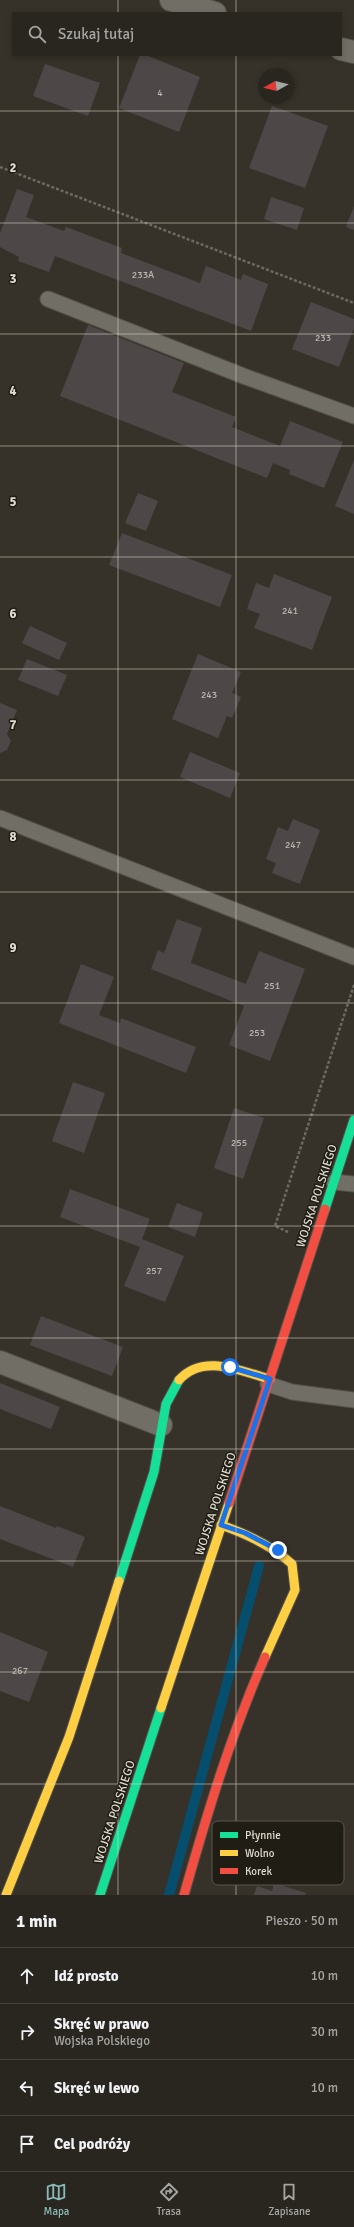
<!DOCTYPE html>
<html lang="pl">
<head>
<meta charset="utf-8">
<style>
  body { margin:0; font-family:Signika,sans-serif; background:#34322c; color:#f1f3f6 }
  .compass { position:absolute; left:258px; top:68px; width:36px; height:36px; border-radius:50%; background:#28261f; box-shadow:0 2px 6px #0003; rotate:262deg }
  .stop { position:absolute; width:12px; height:12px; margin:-9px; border:3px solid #1a73e8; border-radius:50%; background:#fff }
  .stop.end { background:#1a73e8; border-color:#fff; box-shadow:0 1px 4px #0008 }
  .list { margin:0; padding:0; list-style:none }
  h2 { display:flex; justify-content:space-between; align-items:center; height:52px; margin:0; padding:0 16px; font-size:17px }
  h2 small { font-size:13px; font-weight:400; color:#a5a5a4 }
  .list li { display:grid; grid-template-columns:26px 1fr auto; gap:12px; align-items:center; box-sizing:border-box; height:56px; padding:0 16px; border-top:1px solid #44433d }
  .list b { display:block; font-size:15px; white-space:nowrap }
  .list p { margin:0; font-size:13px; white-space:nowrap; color:#a5a5a4 }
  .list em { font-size:13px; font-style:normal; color:#a5a5a4 }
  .icon { flex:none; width:22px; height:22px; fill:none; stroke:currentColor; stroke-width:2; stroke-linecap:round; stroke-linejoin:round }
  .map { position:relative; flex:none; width:354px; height:1895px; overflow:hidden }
  .search { position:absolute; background:#28261f; box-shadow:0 2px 6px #0003; left:12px; right:12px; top:12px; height:44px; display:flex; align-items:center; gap:10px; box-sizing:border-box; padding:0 14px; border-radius:0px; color:#a5a5a4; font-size:15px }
  .sheet { height:276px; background:#28261f }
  nav { display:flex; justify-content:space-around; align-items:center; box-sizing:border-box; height:56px; border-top:1px solid #44433d; background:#28261f; font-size:11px; color:#a5a5a4 }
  nav a { display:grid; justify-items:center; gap:2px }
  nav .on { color:#8bbbb9 }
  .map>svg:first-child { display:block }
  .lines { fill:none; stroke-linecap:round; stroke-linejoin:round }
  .stream { stroke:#054e6d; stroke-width:10 }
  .building { fill:#4d4847 }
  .lane-casing { stroke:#535048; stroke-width:17 }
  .street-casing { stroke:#535048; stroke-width:24 }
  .fast-casing { stroke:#535048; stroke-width:11 }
  .slow-casing { stroke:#535048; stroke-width:11 }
  .jam-casing { stroke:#535048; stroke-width:11 }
  .path { stroke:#6c6962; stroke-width:2.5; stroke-dasharray:3 2; stroke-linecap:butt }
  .lane { stroke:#716e66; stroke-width:15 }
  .street { stroke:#716e66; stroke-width:22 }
  .fast { stroke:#16e098; stroke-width:9 }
  .slow { stroke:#ffcf43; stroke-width:9 }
  .jam { stroke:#f24e42; stroke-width:9 }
  .route { stroke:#1a73e8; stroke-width:5 }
  .grid { fill:none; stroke:#dfdbd0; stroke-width:1; stroke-opacity:0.55 }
  .labels { text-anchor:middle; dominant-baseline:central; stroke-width:3; stroke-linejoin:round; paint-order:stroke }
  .number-label { font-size:10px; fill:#bab6ae }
  .street-label { font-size:12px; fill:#dfdbd0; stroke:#201d15 }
  .key { fill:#201d15; stroke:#59564d; stroke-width:1 }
  .key-label { font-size:11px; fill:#dfdbd0 }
  .grid-label { font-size:13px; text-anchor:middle; font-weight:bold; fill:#dfdbd0; stroke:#201d15; stroke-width:3; stroke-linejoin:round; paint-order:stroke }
</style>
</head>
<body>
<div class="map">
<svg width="354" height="1895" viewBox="0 0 354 1895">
  <rect width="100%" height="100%" fill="#363229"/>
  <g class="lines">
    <!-- stream -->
    <path class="stream" d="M169,1895L259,1566"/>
  </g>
  <!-- building -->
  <g class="building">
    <path d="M140,55H146L200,77L179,132L119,108Z"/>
    <path d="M45,64L100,83L88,116L33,96Z"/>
    <path d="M272,106L328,126L305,188L249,168Z"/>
    <path d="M17,189L34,195L26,217L64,231L66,227L122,248L121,253L200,283L206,266L241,280L243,274L268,284L251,331L55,256L49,272L18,261L19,257L0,247V233Z"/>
    <path d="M271,197L304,208L297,230L264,219Z"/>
    <path d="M354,206V230L346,227Z"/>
    <path d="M311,302L354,319V328L339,367L292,349Z"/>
    <path d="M88,325L184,363L172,392L236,417L232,427L280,446L290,421L343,442L324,488L289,474L290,470L273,463L267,478L60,396Z"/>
    <path d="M354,460V514L335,506Z"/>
    <path d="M138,493L158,501L146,531L125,523Z"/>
    <path d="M122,533L232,575L220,607L109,565Z"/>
    <path d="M274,574L332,597L312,650L254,628L260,614L247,609L256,583L269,588Z"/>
    <path d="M30,626L67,643L59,660L22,643Z"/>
    <path d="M198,654L241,672L232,693L241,697L232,718L227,716L218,738L172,719Z"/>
    <path d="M27,659L67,675L58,696L18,680Z"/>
    <path d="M0,703L17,710L7,734L11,741L7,750L0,753Z"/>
    <path d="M190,752L240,773L230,798L180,777Z"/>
    <path d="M293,819L320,830L300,884L272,873L276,863L266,859L278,827L288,831Z"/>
    <path d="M177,919L202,928L191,963L246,984L259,951L305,969L270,1061L229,1045L244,1006L151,969L158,950L164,953Z"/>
    <path d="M81,964L114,977L99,1015L120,1023L121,1018L196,1047L186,1073L59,1023Z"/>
    <path d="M73,1082L105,1093L84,1153L52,1141Z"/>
    <path d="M234,1108L264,1118L243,1179L214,1168Z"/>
    <path d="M70,1189L150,1219L142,1239L184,1256L165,1302L124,1286L140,1247L60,1217Z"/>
    <path d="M177,1203L203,1213L195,1237L168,1227Z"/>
    <path d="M41,1316L123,1347L112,1376L30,1345Z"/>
    <path d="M0,1383L60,1407L51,1429L0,1409Z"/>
    <path d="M0,1506L56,1528L57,1526L85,1537L73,1567L0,1539Z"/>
    <path d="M0,1632L48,1652L29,1702L0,1691Z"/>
    <path d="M274,1883L306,1893L305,1895H254L257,1886L272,1891Z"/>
  </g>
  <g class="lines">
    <defs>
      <g id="lane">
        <path d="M48,299L246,377L354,416"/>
        <path d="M0,818L354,957"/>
        <path d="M334,1182L354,1184"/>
        <path d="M268,1384L292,1392L354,1400"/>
      </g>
      <g id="street">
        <path d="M171,0L215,13"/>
        <path d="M341,49L354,52"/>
        <path d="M0,1362L161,1425"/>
      </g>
      <g id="fast">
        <path d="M325,1209L354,1120"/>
        <path d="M119,1581L154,1472L166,1404L179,1380"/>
        <path d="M100,1895L161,1708"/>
      </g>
      <g id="slow">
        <path d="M179,1380C203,1353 240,1371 270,1379"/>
        <path d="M221,1525C247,1534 271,1545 292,1564L295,1590L265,1657"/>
        <path d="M161,1708L229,1503"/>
        <path d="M6,1895L69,1737L119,1581"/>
      </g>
      <g id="jam">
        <path d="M229,1503L325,1209"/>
        <path d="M184,1895C207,1814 231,1734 265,1657"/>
      </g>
    </defs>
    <!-- lane casing -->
    <use href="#lane" class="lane-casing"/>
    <!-- street casing -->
    <use href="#street" class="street-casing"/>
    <!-- fast casing -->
    <use href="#fast" class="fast-casing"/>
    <!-- slow casing -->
    <use href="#slow" class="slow-casing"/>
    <!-- jam casing -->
    <use href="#jam" class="jam-casing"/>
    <!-- path -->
    <g class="path">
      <path d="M0,167L354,303"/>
      <path d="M288,1232L275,1226L354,985"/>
    </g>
    <!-- lane -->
    <use href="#lane" class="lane"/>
    <!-- street -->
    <use href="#street" class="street"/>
    <!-- fast -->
    <use href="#fast" class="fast"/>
    <!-- slow -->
    <use href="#slow" class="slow"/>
    <!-- jam -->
    <use href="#jam" class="jam"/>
  </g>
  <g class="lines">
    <!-- route -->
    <path class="route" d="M230,1367L270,1379L221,1525L245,1533L278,1550"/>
  </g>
  <!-- grid -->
  <path class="grid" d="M118,0V13M236,0V13M118,55V1895M236,55V1895M0,111H354M0,223H354M0,334H354M0,446H354M0,557H354M0,669H354M0,780H354M0,892H354M0,1003H354M0,1115H354M0,1226H354M0,1338H354M0,1449H354M0,1561H354M0,1672H354M0,1784H354"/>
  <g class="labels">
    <!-- number labels -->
    <g class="number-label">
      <text x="160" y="93">4</text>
      <text x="143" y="275">233A</text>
      <text x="323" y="338">233</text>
      <text x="290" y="611">241</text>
      <text x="209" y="695">243</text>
      <text x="293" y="845">247</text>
      <text x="272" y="986">251</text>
      <text x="257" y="1033">253</text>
      <text x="239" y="1143">255</text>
      <text x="154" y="1271">257</text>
      <text x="20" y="1671">267</text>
    </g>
    <!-- street labels -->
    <g class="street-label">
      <text transform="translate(317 1196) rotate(-72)">WOJSKA POLSKIEGO</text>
      <text transform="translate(216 1504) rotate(-72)">WOJSKA POLSKIEGO</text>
      <text transform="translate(115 1812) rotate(-72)">WOJSKA POLSKIEGO</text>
    </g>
  </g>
  <!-- legend -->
  <rect x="212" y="1821" width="132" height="64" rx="6" class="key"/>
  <rect x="220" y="1832" width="18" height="6" fill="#16e098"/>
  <rect x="220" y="1850" width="18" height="6" fill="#ffcf43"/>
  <rect x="220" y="1868" width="18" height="6" fill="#f24e42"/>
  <g class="key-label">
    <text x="245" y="1839">Płynnie</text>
    <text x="245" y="1857">Wolno</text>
    <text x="245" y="1875">Korek</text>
  </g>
  <g class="grid-label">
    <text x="13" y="172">2</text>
    <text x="13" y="283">3</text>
    <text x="13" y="395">4</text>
    <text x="13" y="506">5</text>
    <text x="13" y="618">6</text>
    <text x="13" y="729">7</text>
    <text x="13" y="841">8</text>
    <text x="13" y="952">9</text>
  </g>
</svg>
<svg class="compass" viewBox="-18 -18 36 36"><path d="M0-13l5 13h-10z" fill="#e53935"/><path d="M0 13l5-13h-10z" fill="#a5a5a4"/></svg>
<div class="stop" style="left:230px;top:1367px"></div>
<div class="stop end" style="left:278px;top:1550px"></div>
<div class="search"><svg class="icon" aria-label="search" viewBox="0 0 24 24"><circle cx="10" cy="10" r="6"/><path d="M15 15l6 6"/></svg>Szukaj tutaj</div>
</div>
<section class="sheet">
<h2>1 min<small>Pieszo · 50 m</small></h2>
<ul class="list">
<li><svg class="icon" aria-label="ahead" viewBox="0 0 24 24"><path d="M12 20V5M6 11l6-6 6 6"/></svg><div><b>Idź prosto</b></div><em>10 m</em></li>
<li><svg class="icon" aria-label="right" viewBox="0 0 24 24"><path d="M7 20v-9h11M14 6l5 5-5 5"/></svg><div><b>Skręć w prawo</b><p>Wojska Polskiego</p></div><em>30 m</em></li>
<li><svg class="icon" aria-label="left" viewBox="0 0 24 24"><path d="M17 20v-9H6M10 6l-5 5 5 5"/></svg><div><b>Skręć w lewo</b></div><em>10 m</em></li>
<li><svg class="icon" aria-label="arrive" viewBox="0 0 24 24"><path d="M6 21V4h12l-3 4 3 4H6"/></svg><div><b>Cel podróży</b></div></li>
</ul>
</section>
<nav>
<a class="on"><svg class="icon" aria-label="map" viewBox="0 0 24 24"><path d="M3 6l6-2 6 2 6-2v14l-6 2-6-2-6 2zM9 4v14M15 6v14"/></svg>Mapa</a>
<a><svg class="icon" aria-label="directions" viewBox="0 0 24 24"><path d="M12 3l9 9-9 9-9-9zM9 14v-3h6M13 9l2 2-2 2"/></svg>Trasa</a>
<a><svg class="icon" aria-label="saved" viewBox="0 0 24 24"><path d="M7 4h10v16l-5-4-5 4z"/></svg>Zapisane</a>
</nav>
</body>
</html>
